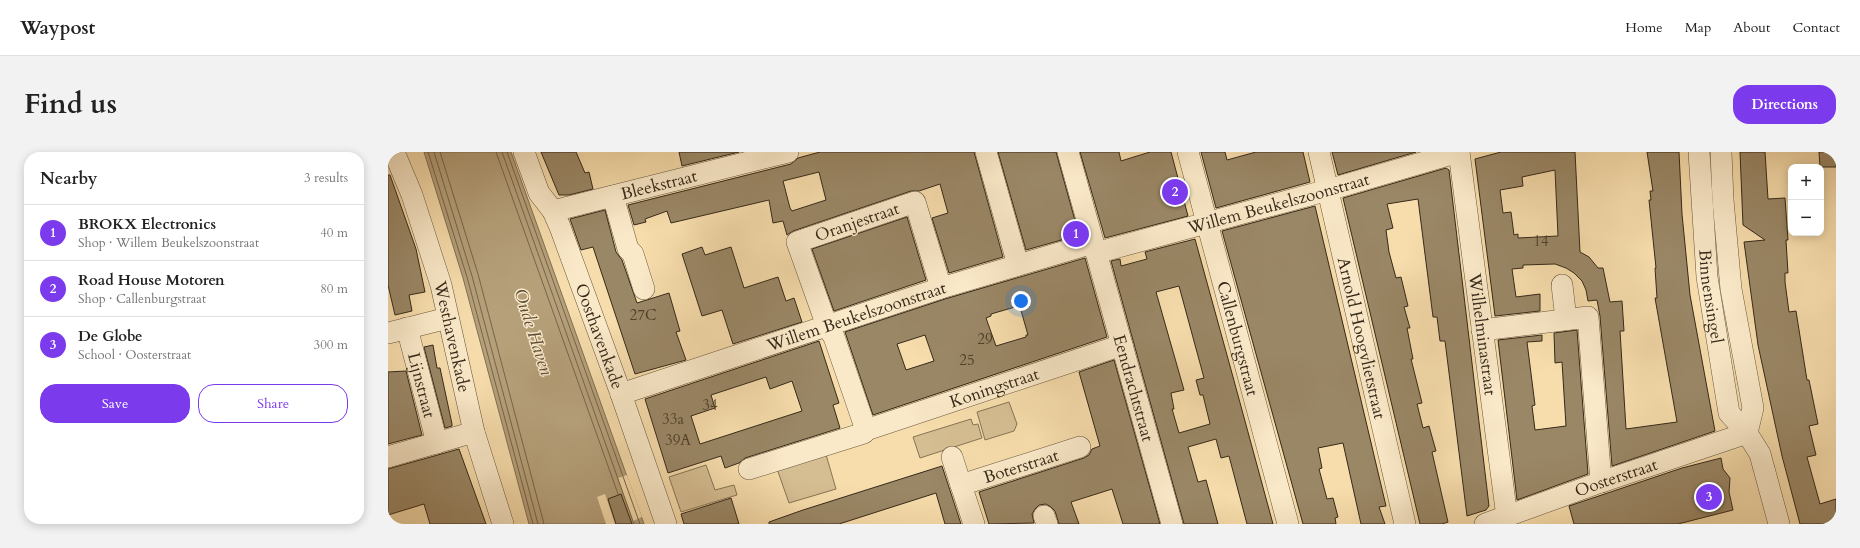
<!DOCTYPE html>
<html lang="en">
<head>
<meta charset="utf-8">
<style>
  body { margin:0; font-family:Cardo,serif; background:#f2f2f2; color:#222 }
  .controls { position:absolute; right:12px; top:12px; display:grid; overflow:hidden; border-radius:8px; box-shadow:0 2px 10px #0003 }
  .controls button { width:36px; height:36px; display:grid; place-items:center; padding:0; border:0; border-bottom:1px solid #e0e0e0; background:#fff; color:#222; font:20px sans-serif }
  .you { position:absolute; left:633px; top:149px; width:14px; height:14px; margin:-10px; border:3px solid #fff; border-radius:50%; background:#1a73e8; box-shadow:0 0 0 6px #1a73e833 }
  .badge { display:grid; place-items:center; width:26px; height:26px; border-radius:50%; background:#7c3aed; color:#fff; font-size:13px; font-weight:700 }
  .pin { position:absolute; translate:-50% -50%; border:2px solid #fff; box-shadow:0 1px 4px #0006 }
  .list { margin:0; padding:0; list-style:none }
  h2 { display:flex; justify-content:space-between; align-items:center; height:52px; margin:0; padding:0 16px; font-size:17px }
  h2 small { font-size:13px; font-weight:400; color:#767676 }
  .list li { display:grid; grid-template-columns:26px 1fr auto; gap:12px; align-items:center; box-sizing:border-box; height:56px; padding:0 16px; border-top:1px solid #e0e0e0 }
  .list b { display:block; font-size:15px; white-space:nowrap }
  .list p { margin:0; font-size:13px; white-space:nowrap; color:#767676 }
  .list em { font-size:13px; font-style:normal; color:#767676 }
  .actions { display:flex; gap:8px; padding:12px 16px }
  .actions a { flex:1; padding:9px 0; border:1px solid #7c3aed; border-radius:16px; text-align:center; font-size:14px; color:#7c3aed }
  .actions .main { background:#7c3aed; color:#fff }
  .map { position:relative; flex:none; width:1448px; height:372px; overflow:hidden; border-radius:16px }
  header { display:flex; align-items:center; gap:24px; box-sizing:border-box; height:56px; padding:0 20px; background:#fff; border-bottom:1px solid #e0e0e0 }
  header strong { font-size:19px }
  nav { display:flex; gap:22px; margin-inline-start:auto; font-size:14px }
  .intro { display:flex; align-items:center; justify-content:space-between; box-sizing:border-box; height:96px; padding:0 24px }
  h1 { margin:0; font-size:28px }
  .button { padding:10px 18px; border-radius:16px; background:#7c3aed; color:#fff; font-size:14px; font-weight:700 }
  main { display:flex; gap:24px; padding:0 24px }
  aside { flex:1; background:#fff; border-radius:16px; box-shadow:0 2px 10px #0003 }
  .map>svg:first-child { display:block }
  .green { fill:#d6be93; stroke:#867456 }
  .water { fill:#b5a07a; stroke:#827054 }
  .pier { fill:#f7ddac }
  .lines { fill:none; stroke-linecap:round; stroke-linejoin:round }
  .shore { stroke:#76644a; stroke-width:1 }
  .building { fill:#9a8766; stroke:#36291a; fill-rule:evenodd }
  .minor-casing { stroke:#66563e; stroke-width:22 }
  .minor { stroke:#fae9c9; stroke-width:21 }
  .labels { text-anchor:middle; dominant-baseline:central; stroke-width:3; stroke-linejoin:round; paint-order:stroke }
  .number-label { font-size:15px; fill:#4f402d }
  .street-label { font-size:17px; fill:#36291a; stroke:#fae9c9 }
  .water-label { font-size:18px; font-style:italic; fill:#5c4d37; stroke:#fae9c9 }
</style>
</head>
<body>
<header>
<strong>Waypost</strong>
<nav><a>Home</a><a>Map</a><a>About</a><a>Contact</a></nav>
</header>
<div class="intro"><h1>Find us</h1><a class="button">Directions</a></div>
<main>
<aside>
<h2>Nearby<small>3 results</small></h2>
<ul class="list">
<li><span class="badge">1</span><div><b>BROKX Electronics</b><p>Shop · Willem Beukelszoonstraat</p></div><em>40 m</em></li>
<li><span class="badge">2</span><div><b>Road House Motoren</b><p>Shop · Callenburgstraat</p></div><em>80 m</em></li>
<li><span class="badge">3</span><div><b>De Globe</b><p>School · Oosterstraat</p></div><em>300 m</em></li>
</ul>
<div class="actions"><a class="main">Save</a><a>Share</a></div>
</aside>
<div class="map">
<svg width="1448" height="372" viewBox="0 0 1448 372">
  <rect width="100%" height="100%" fill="#f7ddac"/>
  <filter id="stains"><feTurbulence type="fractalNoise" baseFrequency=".005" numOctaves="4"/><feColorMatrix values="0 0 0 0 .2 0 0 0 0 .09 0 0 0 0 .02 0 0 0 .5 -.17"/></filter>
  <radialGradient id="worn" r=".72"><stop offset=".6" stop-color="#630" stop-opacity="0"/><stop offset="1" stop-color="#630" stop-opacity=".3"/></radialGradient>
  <!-- green -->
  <g class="green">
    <path d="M621,250L629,272L626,279L597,288L589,260Z"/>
    <path d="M583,267L585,273L590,272L594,286L532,306L525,285Z"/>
    <path d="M437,299L448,337L401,351L388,314Z"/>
    <path d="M318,313L327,338L346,333L349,343L293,360L281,325Z"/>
  </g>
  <!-- water -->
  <path class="water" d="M36,0H123L256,372H141L75,126Z"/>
  <!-- pier -->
  <g class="pier">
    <path d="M239,323L254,365L245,369L230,326Z"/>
    <path d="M217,342L227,372H218L209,345Z"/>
  </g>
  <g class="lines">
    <!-- shore -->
    <g class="shore">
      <path d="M40,0L79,125L145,372"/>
      <path d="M46,0L84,124L150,372"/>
      <path d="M52,0L90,122L156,372"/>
      <path d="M108,0L230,342"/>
      <path d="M114,0L246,372"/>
      <path d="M119,0L252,372"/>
    </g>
  </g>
  <!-- building -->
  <g class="building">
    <path d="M153,0H188L197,21L201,20L205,37L181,43H171Z"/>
    <path d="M291,0H351L294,14Z"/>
    <path d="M432,0H586L615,105L561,121L544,66L560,61L552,32L531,39H523L405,79L399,83L395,69L385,71L381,48L283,71L279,59L257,67L258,70L246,73L240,53L403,12L410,6ZM431,20L438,48L404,59L402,56L395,29Z"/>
    <path d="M610,0H668L691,83L638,98Z"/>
    <path d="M692,0H731L733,9L762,0H783L800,64L717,86Z"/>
    <path d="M813,0H837L839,8L868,0H915L922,30L828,56Z"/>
    <path d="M944,0H1028L950,23Z"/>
    <path d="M1113,0H1187L1192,100L1201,105L1210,116H1215L1222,150L1234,149L1236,179H1232L1238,277L1289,270L1267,146H1269L1267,116H1268L1261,48H1263L1262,39H1265L1259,0H1291L1294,62L1302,143L1327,279L1224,314L1212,164L1209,148L1200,149L1198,138L1194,129L1186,121L1178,116L1167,112L1135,113V116L1124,117L1128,145L1152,142V159L1107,164L1087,7ZM1167,18L1170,84L1130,86V82L1126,83L1123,60L1115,61L1112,38L1135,34L1134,25Z"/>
    <path d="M1352,0H1377L1380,47L1397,46L1400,88H1398L1400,121H1397V130L1401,160L1408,159L1419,228H1421L1430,272L1421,274L1428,303L1419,305L1432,352L1448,347V372H1412L1394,304L1370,193L1356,90L1377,88L1355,73Z"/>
    <path d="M1431,0H1448V15H1432Z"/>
    <path d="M1058,16L1061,18L1101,354L1098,358L1079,364L1057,189H1052L1049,165H1045L1030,47L999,52L1005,76L998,78L1001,100L1008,126L1013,125L1020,154L1016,155L1022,176H1019L1025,207H1023L1034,251L1029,252L1035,276L1041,274L1048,299L1044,300L1060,370L1054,372H1032L955,46Z"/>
    <path d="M0,23H2L28,97L37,140L21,143L24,159L7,163L0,133Z"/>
    <path d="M927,54L998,354L991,355L997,372H973L955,291L930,296L934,316L931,317L939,347L945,346L950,365L947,366L948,372H915L834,79Z"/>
    <path d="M217,58L228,100L234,108L249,151L281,141L292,179L288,180L298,208L247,222L205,95L193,98L182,67Z"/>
    <path d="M519,65L538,128L446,159L424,97Z"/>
    <path d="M807,87L845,225L885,372H859L841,304L833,306L828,287L800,295L810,330L818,328L830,372H796L723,109L732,107L733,114L759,107L757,100ZM791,134L816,226L808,228L812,243H815L822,272L791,281L784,257H786L783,241L796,238L768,140Z"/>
    <path d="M314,95L317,103L343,95L356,136L390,125L398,149L406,146L414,170L345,192L334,158L314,164L294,102Z"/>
    <path d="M697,106L719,185L485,263L457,180L557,147ZM627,155H632L640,183H638V185L608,194L598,166L603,164V162ZM537,183L546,209L518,218L509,192Z"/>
    <path d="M1189,178L1200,322L1129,348L1110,188L1154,183V189L1139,190L1147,253L1144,254L1147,278L1178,274L1174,210L1167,211L1166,181Z"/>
    <path d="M431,189L451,251L445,253L452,276L357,306L351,311L337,316L333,304L280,321L257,247ZM378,225L382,237L404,229L414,259L312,292L303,264L327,256L323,243Z"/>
    <path d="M45,193L49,216H52L64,272V274L57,276L36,195Z"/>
    <path d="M726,208L772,372H735L724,337L683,350L691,372H671L667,359L663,355L658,352L651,353L647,357L644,362L646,371L601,372L591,340L696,306L701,303L704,297L712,294L691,220Z"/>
    <path d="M18,219L34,283L0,292V220Z"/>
    <path d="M71,297L98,372H42L36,352L0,363V317Z"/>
    <path d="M1333,306L1335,317L1342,326L1341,340L1345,358L1290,372H1186L1181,354L1294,316Z"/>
    <path d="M554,314L573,372H557L548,341L451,372H381V370L415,358Z"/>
    <path d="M233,342L244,372H228L220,347Z"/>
    <path d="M343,346L351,372H296L293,362Z"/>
  </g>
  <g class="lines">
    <defs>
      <g id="minor">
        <path id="s1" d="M6,0L24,43L53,133L86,280L115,372"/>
        <path id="s2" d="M136,0L151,41L165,59L172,75L233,242L278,372"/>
        <path d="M598,0L630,113"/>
        <path id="s3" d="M680,0L784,372"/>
        <path id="s4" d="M800,0L900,372"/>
        <path id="s5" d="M931,0L1017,372"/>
        <path id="s6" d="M1071,0L1119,365"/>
        <path id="s7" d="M1311,0L1319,125L1341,261L1359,281L1372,302L1391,372"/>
        <path d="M1333,0L1335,48L1343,137L1365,256L1359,281"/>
        <path d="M225,44L240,97L245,102L256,137"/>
        <path id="s8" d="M165,59L400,0"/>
        <path id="s9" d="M708,101L940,38L1071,0"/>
        <path d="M1174,133L1178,167"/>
        <path id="s10" d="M553,136L527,50L409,90L439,174L446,185L478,278L734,193"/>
        <path id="s11" d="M19,176L49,291"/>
        <path d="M1094,178L1200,165L1213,330"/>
        <path d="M0,181L60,166"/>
        <path id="s12" d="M233,242L553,136L705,91"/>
        <path d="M0,305L86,280"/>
        <path d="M564,305L573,333"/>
        <path d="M361,317L476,281L478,278"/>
        <path d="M656,364L659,372"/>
        <path id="s13" d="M586,372L573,333L692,295"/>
        <path id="s14" d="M1097,372L1213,330L1359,281"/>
      </g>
    </defs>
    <!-- minor casing -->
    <use href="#minor" class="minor-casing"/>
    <!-- minor -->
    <use href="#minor" class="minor"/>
  </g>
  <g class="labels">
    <!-- number labels -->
    <g class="number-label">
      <text x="1153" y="89">14</text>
      <text x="255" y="163">27C</text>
      <text x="597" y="187">29</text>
      <text x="579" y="208">25</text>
      <text x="322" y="253">34</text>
      <text x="285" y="267">33a</text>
      <text x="290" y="288">39A</text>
    </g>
    <!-- street labels -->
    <g class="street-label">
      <text stroke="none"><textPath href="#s8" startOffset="109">Bleekstraat</textPath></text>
      <text stroke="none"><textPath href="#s9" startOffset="189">Willem Beukelszoonstraat</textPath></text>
      <text transform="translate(469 70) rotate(-19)">Oranjestraat</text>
      <text stroke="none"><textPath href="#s7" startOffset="145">Binnensingel</textPath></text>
      <text stroke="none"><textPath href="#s12" startOffset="248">Willem Beukelszoonstraat</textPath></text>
      <text stroke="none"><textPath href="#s6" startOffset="184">Wilhelminastraat</textPath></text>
      <text stroke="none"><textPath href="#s2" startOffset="200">Oosthavenkade</textPath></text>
      <text stroke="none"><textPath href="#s1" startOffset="194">Westhavenkade</textPath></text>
      <text stroke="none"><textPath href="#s4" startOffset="193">Callenburgstraat</textPath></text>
      <text stroke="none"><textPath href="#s5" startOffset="191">Arnold Hoogvlietstraat</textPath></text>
      <text stroke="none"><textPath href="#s11" startOffset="59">Lijnstraat</textPath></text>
      <text stroke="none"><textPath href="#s10" startOffset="550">Koningstraat</textPath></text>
      <text stroke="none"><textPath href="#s3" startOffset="245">Eendrachtstraat</textPath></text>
      <text stroke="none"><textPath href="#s13" startOffset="104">Boterstraat</textPath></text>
      <text stroke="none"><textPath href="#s14" startOffset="139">Oosterstraat</textPath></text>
    </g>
    <!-- water labels -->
    <g class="water-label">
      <text transform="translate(145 180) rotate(72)">Oude Haven</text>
    </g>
  </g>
  <rect width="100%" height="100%" filter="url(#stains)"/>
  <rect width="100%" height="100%" fill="url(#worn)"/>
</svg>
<div class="controls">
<button>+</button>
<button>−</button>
</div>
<div class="you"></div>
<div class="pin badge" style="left:688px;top:82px">1</div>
<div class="pin badge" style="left:787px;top:40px">2</div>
<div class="pin badge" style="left:1321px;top:345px">3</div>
</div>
</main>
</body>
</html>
